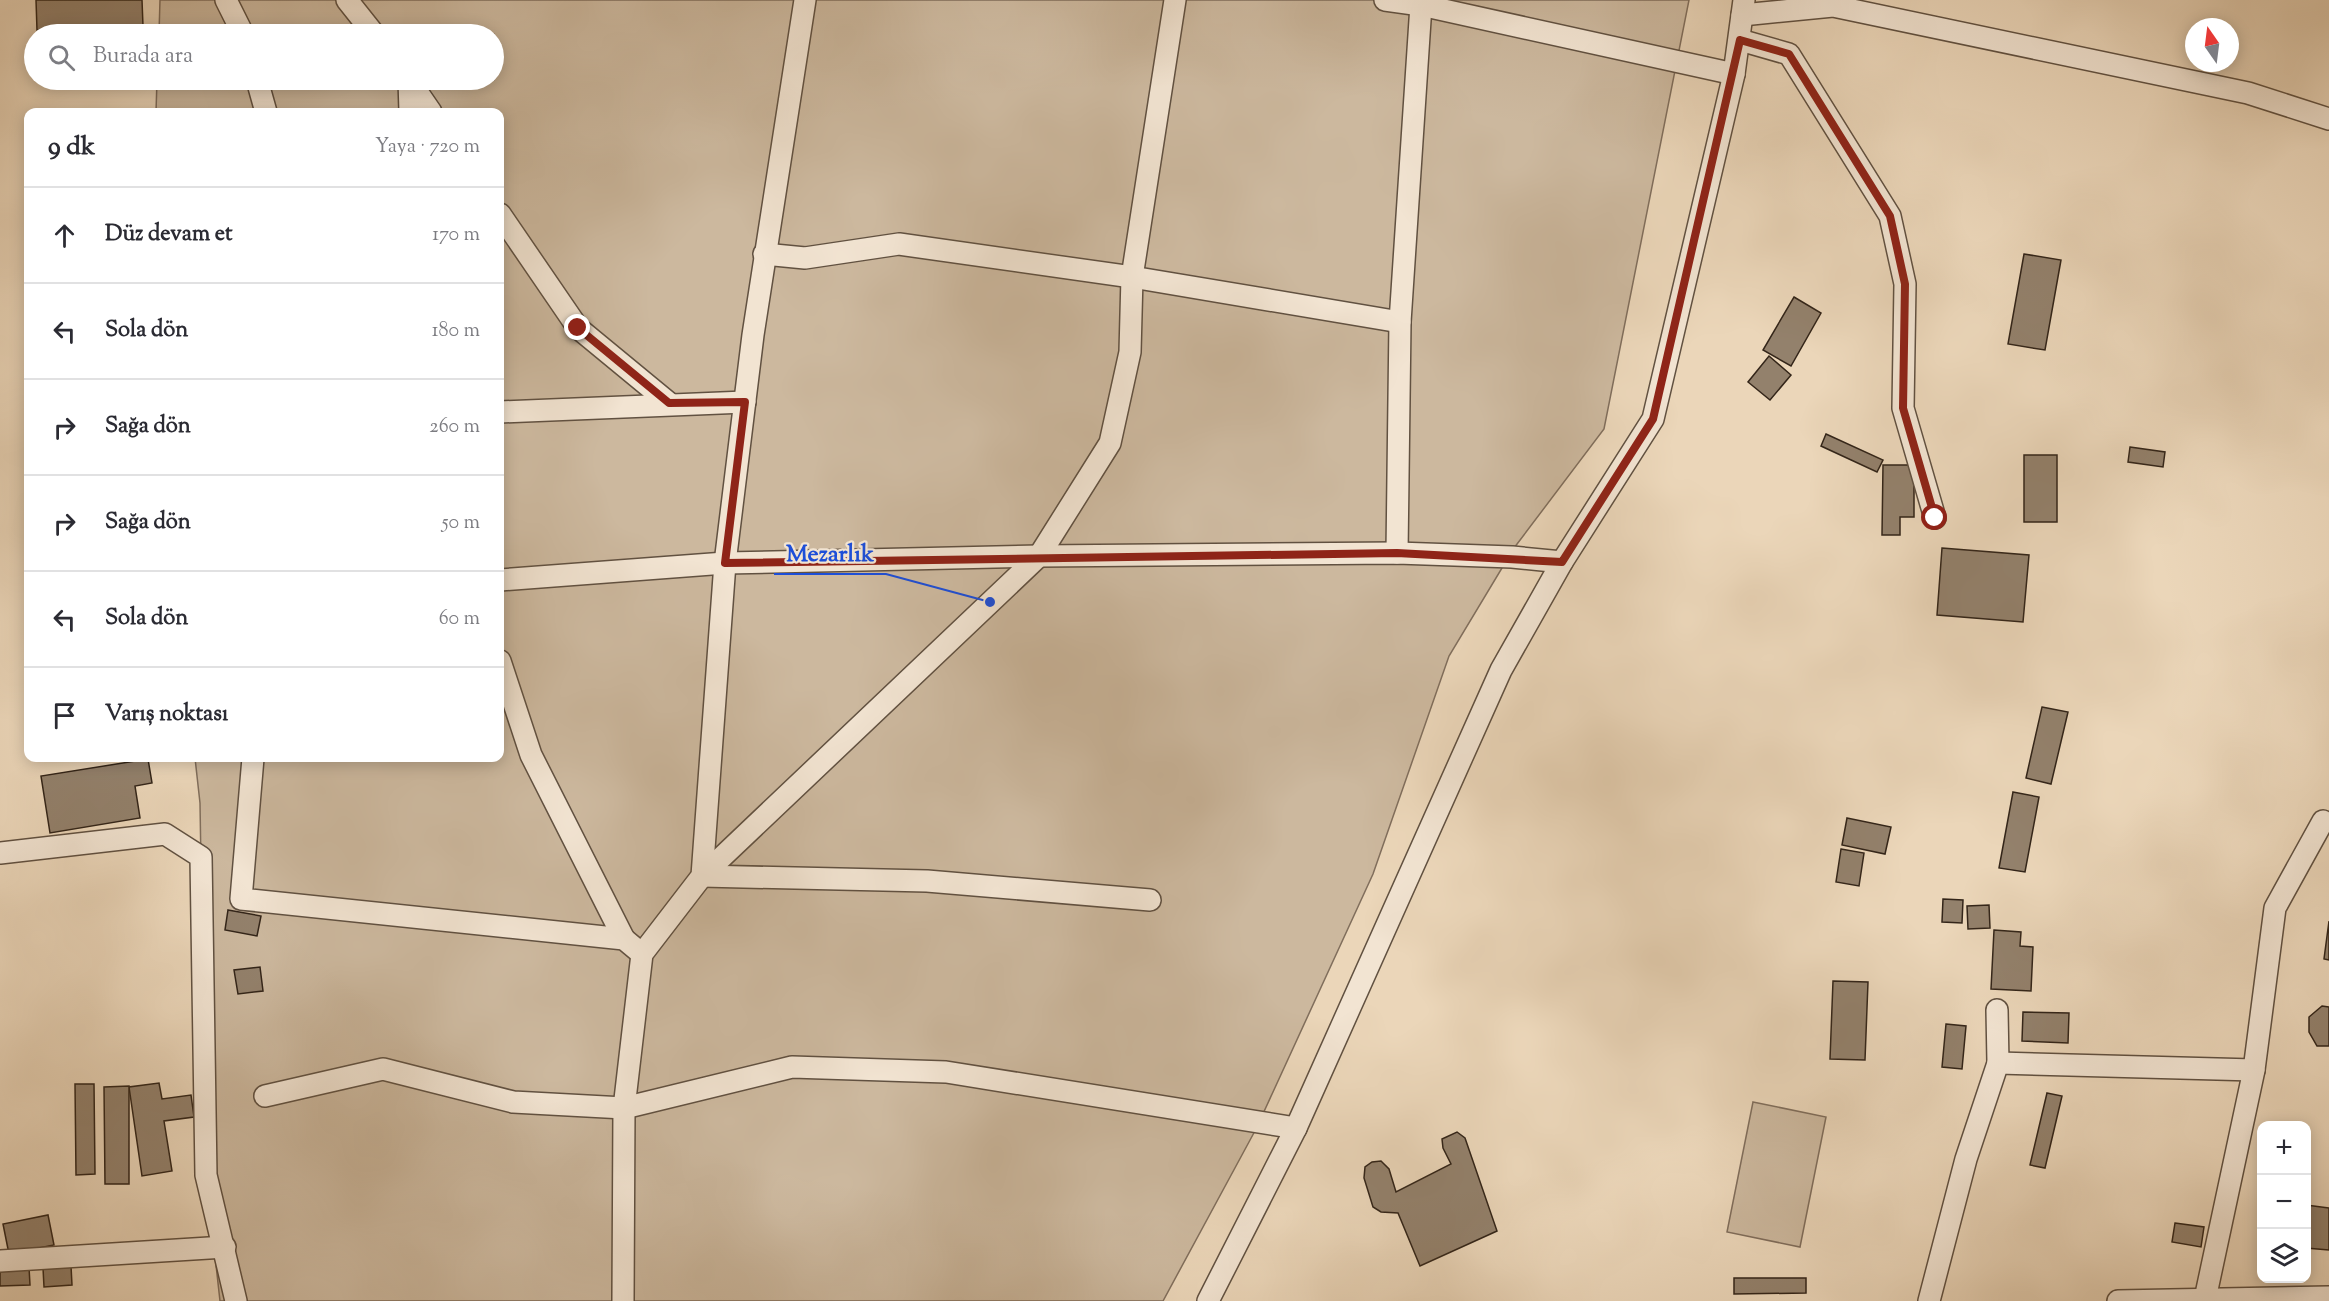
<!DOCTYPE html>
<html lang="tr">
<head>
<meta charset="utf-8">
<style>
  body { margin:0; font-family:"Sorts Mill Goudy",serif; background:#f7f7f7; color:#2b2b33 }
  .controls { position:absolute; right:18px; bottom:18px; display:grid; overflow:hidden; border-radius:12px; box-shadow:0 3px 15px #0003 }
  .controls button { width:54px; height:54px; display:grid; place-items:center; padding:0; border:0; border-bottom:2px solid #e1e1e2; background:#fff; color:#2b2b33; font:30px sans-serif }
  .compass { position:absolute; left:2185px; top:18px; width:54px; height:54px; border-radius:50%; background:#fff; box-shadow:0 3px 15px #0003; rotate:346deg }
  .stop { position:absolute; width:18px; height:18px; margin:-14px; border:4px solid #8f2418; border-radius:50%; background:#fff }
  .stop.end { background:#8f2418; border-color:#fff; box-shadow:0 2px 6px #0008 }
  .list { margin:0; padding:0; list-style:none }
  h2 { display:flex; justify-content:space-between; align-items:center; height:78px; margin:0; padding:0 24px; font-size:26px }
  h2 small { font-size:20px; font-weight:400; color:#7c7c81 }
  .list li { display:grid; grid-template-columns:39px 1fr auto; gap:18px; align-items:center; box-sizing:border-box; height:96px; padding:0 24px; border-top:2px solid #e1e1e2 }
  .list b { display:block; font-size:22px; white-space:nowrap }
  .list em { font-size:20px; font-style:normal; color:#7c7c81 }
  .icon { flex:none; width:33px; height:33px; fill:none; stroke:currentColor; stroke-width:2; stroke-linecap:round; stroke-linejoin:round }
  .map { position:relative; flex:none; width:2329px; height:1301px; overflow:hidden }
  .search { position:absolute; background:#fff; box-shadow:0 3px 15px #0003; left:24px; top:24px; width:480px; height:66px; display:flex; align-items:center; gap:15px; box-sizing:border-box; padding:0 21px; border-radius:33px; color:#7c7c81; font-size:22px }
  .panel { position:absolute; background:#fff; box-shadow:0 3px 15px #0003; left:24px; top:108px; width:480px; height:654px; border-radius:12px }
  .map>svg:first-child { display:block }
  .green { fill:#ccb89e; stroke:#806e5c; stroke-width:1.5 }
  .building { fill:#93816c; stroke:#332519; stroke-width:1.5 }
  .lines { fill:none; stroke-linecap:round; stroke-linejoin:round }
  .minor-casing { stroke:#615141; stroke-width:24 }
  .minor { stroke:#f2e4d2; stroke-width:21 }
  .route { stroke:#8f2418; stroke-width:8 }
  .leader { fill:none; stroke:#1d4ed8; stroke-width:2 }
  .callout-dot { fill:#1d4ed8; stroke:#f2e4d2; stroke-width:2 }
  .callout-label { font-size:24px; text-anchor:middle; font-weight:bold; fill:#1d4ed8; stroke:#f2e4d2; stroke-width:4.5; stroke-linejoin:round; paint-order:stroke }
</style>
</head>
<body>
<div class="map">
<svg width="2329" height="1301" viewBox="0 0 2329 1301">
  <rect width="100%" height="100%" fill="#ebd6b9"/>
  <filter id="stains"><feTurbulence type="fractalNoise" baseFrequency=".00333" numOctaves="4"/><feColorMatrix values="0 0 0 0 .2 0 0 0 0 .09 0 0 0 0 .02 0 0 0 .5 -.17"/></filter>
  <radialGradient id="worn" r=".72"><stop offset=".6" stop-color="#630" stop-opacity="0"/><stop offset="1" stop-color="#630" stop-opacity=".3"/></radialGradient>
  <!-- green -->
  <g class="green">
    <path d="M160,0H1689L1604,429L1514,548L1449,656L1373,874L1256,1129L1163,1301H220L206,1175L200,803L195,758H500V112H156L157,80H494V34H159Z"/>
    <path d="M1753,1102L1826,1117L1800,1247L1727,1232Z"/>
  </g>
  <!-- building -->
  <g class="building">
    <path d="M36,0H142L143,26L37,30Z"/>
    <path d="M2024,254L2061,260L2045,350L2008,344Z"/>
    <path d="M1794,297L1821,313L1791,366L1763,350Z"/>
    <path d="M1769,356L1791,375L1770,400L1748,382Z"/>
    <path d="M1826,434L1883,460L1877,472L1821,446Z"/>
    <path d="M2130,447L2165,452L2163,467L2128,462Z"/>
    <rect x="2024" y="455" width="33" height="67"/>
    <path d="M1883,465H1914V517H1900V535H1882Z"/>
    <path d="M1942,548L2029,555L2023,622L1937,615Z"/>
    <path d="M2042,707L2068,712L2051,784L2026,778Z"/>
    <path d="M148,759L152,783L135,786L140,818L50,833L41,776Z"/>
    <path d="M2013,792L2039,797L2025,872L1999,868Z"/>
    <path d="M1847,818L1891,827L1885,854L1842,845Z"/>
    <path d="M1841,849L1864,853L1859,886L1836,882Z"/>
    <path d="M1943,899L1963,900L1962,923L1942,922Z"/>
    <path d="M1989,905L1990,928L1968,929L1967,906Z"/>
    <path d="M228,910L261,916L257,936L225,930Z"/>
    <path d="M2329,921V960L2324,959Z"/>
    <path d="M1994,930L2021,932L2020,946L2033,947L2031,991L1991,989Z"/>
    <path d="M260,967L263,991L238,994L234,970Z"/>
    <path d="M1833,981L1868,982L1865,1060L1830,1059Z"/>
    <path d="M2322,1006L2329,1007V1046H2317L2309,1032V1017Z"/>
    <path d="M2023,1012L2069,1013L2068,1043L2022,1041Z"/>
    <path d="M1946,1024L1966,1026L1962,1069L1942,1067Z"/>
    <path d="M159,1083L162,1099L191,1095L194,1117L164,1121L172,1171L142,1176L129,1087Z"/>
    <path d="M75,1084H94L95,1174L76,1175Z"/>
    <path d="M129,1086V1184H105L104,1087Z"/>
    <path d="M2047,1093L2062,1096L2045,1168L2030,1165Z"/>
    <path d="M1457,1132L1465,1138L1497,1231L1420,1266L1398,1213L1381,1212L1373,1207L1364,1178L1365,1167L1372,1162L1381,1161L1389,1169L1396,1192L1451,1164L1443,1148L1442,1139Z"/>
    <path d="M2306,1205L2329,1208V1250L2306,1248Z"/>
    <path d="M48,1215L54,1245L9,1254L3,1224Z"/>
    <path d="M2175,1223L2204,1227L2201,1247L2172,1242Z"/>
    <path d="M71,1266L72,1285L44,1287L43,1268Z"/>
    <path d="M29,1267L30,1285L0,1286V1268Z"/>
    <path d="M1734,1278H1806V1293L1734,1294Z"/>
  </g>
  <g class="lines">
    <defs>
      <g id="minor">
        <path d="M226,0L243,34"/>
        <path d="M347,0L374,34"/>
        <path d="M1385,0L1421,5L1734,74"/>
        <path d="M1742,15L1833,6L2248,93L2329,119"/>
        <path d="M1740,40L1789,54L1890,216L1905,284L1903,408L1935,518"/>
        <path d="M257,80L266,112"/>
        <path d="M409,80L431,112"/>
        <path d="M409,80L410,112"/>
        <path d="M500,214L578,328L669,403"/>
        <path d="M764,254L805,258L899,244L1132,277L1400,322"/>
        <path d="M500,412L745,402"/>
        <path d="M1397,553L1400,322L1421,5"/>
        <path d="M500,580L725,563L1039,556L1397,553L1512,557L1562,562"/>
        <path d="M500,661L531,755L624,939"/>
        <path d="M253,758L241,899L624,939L642,954"/>
        <path d="M0,853L165,834L201,857L206,1175L236,1301"/>
        <path d="M702,876L1039,556L1110,443L1130,352L1132,277L1175,0"/>
        <path d="M702,876L927,881L1150,900"/>
        <path d="M1997,1010L1998,1063"/>
        <path d="M265,1096L383,1069L513,1102L624,1108L792,1067L946,1072L1296,1128"/>
        <path d="M0,1261L225,1247"/>
        <path d="M2205,1299L2254,1070L2275,908L2323,821"/>
        <path d="M623,1301L624,1108L642,954L702,876L725,563L753,335L805,0"/>
        <path d="M1208,1301L1296,1128L1501,670L1562,562L1653,419L1734,74L1744,0"/>
        <path d="M1929,1301L1966,1159L1998,1063L2254,1070"/>
        <path d="M2118,1301L2329,1297"/>
      </g>
    </defs>
    <!-- minor casing -->
    <use href="#minor" class="minor-casing"/>
    <!-- minor -->
    <use href="#minor" class="minor"/>
  </g>
  <g class="lines">
    <!-- route -->
    <path class="route" d="M578,328L669,403L745,402L725,563L1397,553L1562,562L1653,419L1740,40L1789,54L1890,216L1905,284L1903,408L1935,518"/>
  </g>
  <!-- callouts -->
  <path class="leader" d="M990 602L886 574H774"/>
  <circle class="callout-dot" cx="990" cy="602" r="6"/>
  <g class="callout-label">
    <text x="830" y="561">Mezarlık</text>
  </g>
  <rect width="100%" height="100%" filter="url(#stains)"/>
  <rect width="100%" height="100%" fill="url(#worn)"/>
</svg>
<div class="controls">
<button>+</button>
<button>−</button>
<button><svg class="icon" aria-label="layers" viewBox="0 0 24 24"><path d="M12 4l9 5-9 5-9-5zM3 14l9 5 9-5"/></svg></button>
</div>
<svg class="compass" viewBox="-18 -18 36 36"><path d="M0-13l5 13h-10z" fill="#e53935"/><path d="M0 13l5-13h-10z" fill="#7c7c81"/></svg>
<div class="stop" style="left:1935px;top:518px"></div>
<div class="stop end" style="left:578px;top:328px"></div>
<div class="search"><svg class="icon" aria-label="search" viewBox="0 0 24 24"><circle cx="10" cy="10" r="6"/><path d="M15 15l6 6"/></svg>Burada ara</div>
<section class="panel">
<h2>9 dk<small>Yaya · 720 m</small></h2>
<ul class="list">
<li><svg class="icon" aria-label="ahead" viewBox="0 0 24 24"><path d="M12 20V5M6 11l6-6 6 6"/></svg><div><b>Düz devam et</b></div><em>170 m</em></li>
<li><svg class="icon" aria-label="left" viewBox="0 0 24 24"><path d="M17 20v-9H6M10 6l-5 5 5 5"/></svg><div><b>Sola dön</b></div><em>180 m</em></li>
<li><svg class="icon" aria-label="right" viewBox="0 0 24 24"><path d="M7 20v-9h11M14 6l5 5-5 5"/></svg><div><b>Sağa dön</b></div><em>260 m</em></li>
<li><svg class="icon" aria-label="right" viewBox="0 0 24 24"><path d="M7 20v-9h11M14 6l5 5-5 5"/></svg><div><b>Sağa dön</b></div><em>50 m</em></li>
<li><svg class="icon" aria-label="left" viewBox="0 0 24 24"><path d="M17 20v-9H6M10 6l-5 5 5 5"/></svg><div><b>Sola dön</b></div><em>60 m</em></li>
<li><svg class="icon" aria-label="arrive" viewBox="0 0 24 24"><path d="M6 21V4h12l-3 4 3 4H6"/></svg><div><b>Varış noktası</b></div></li>
</ul>
</section>
</div>
</body>
</html>
